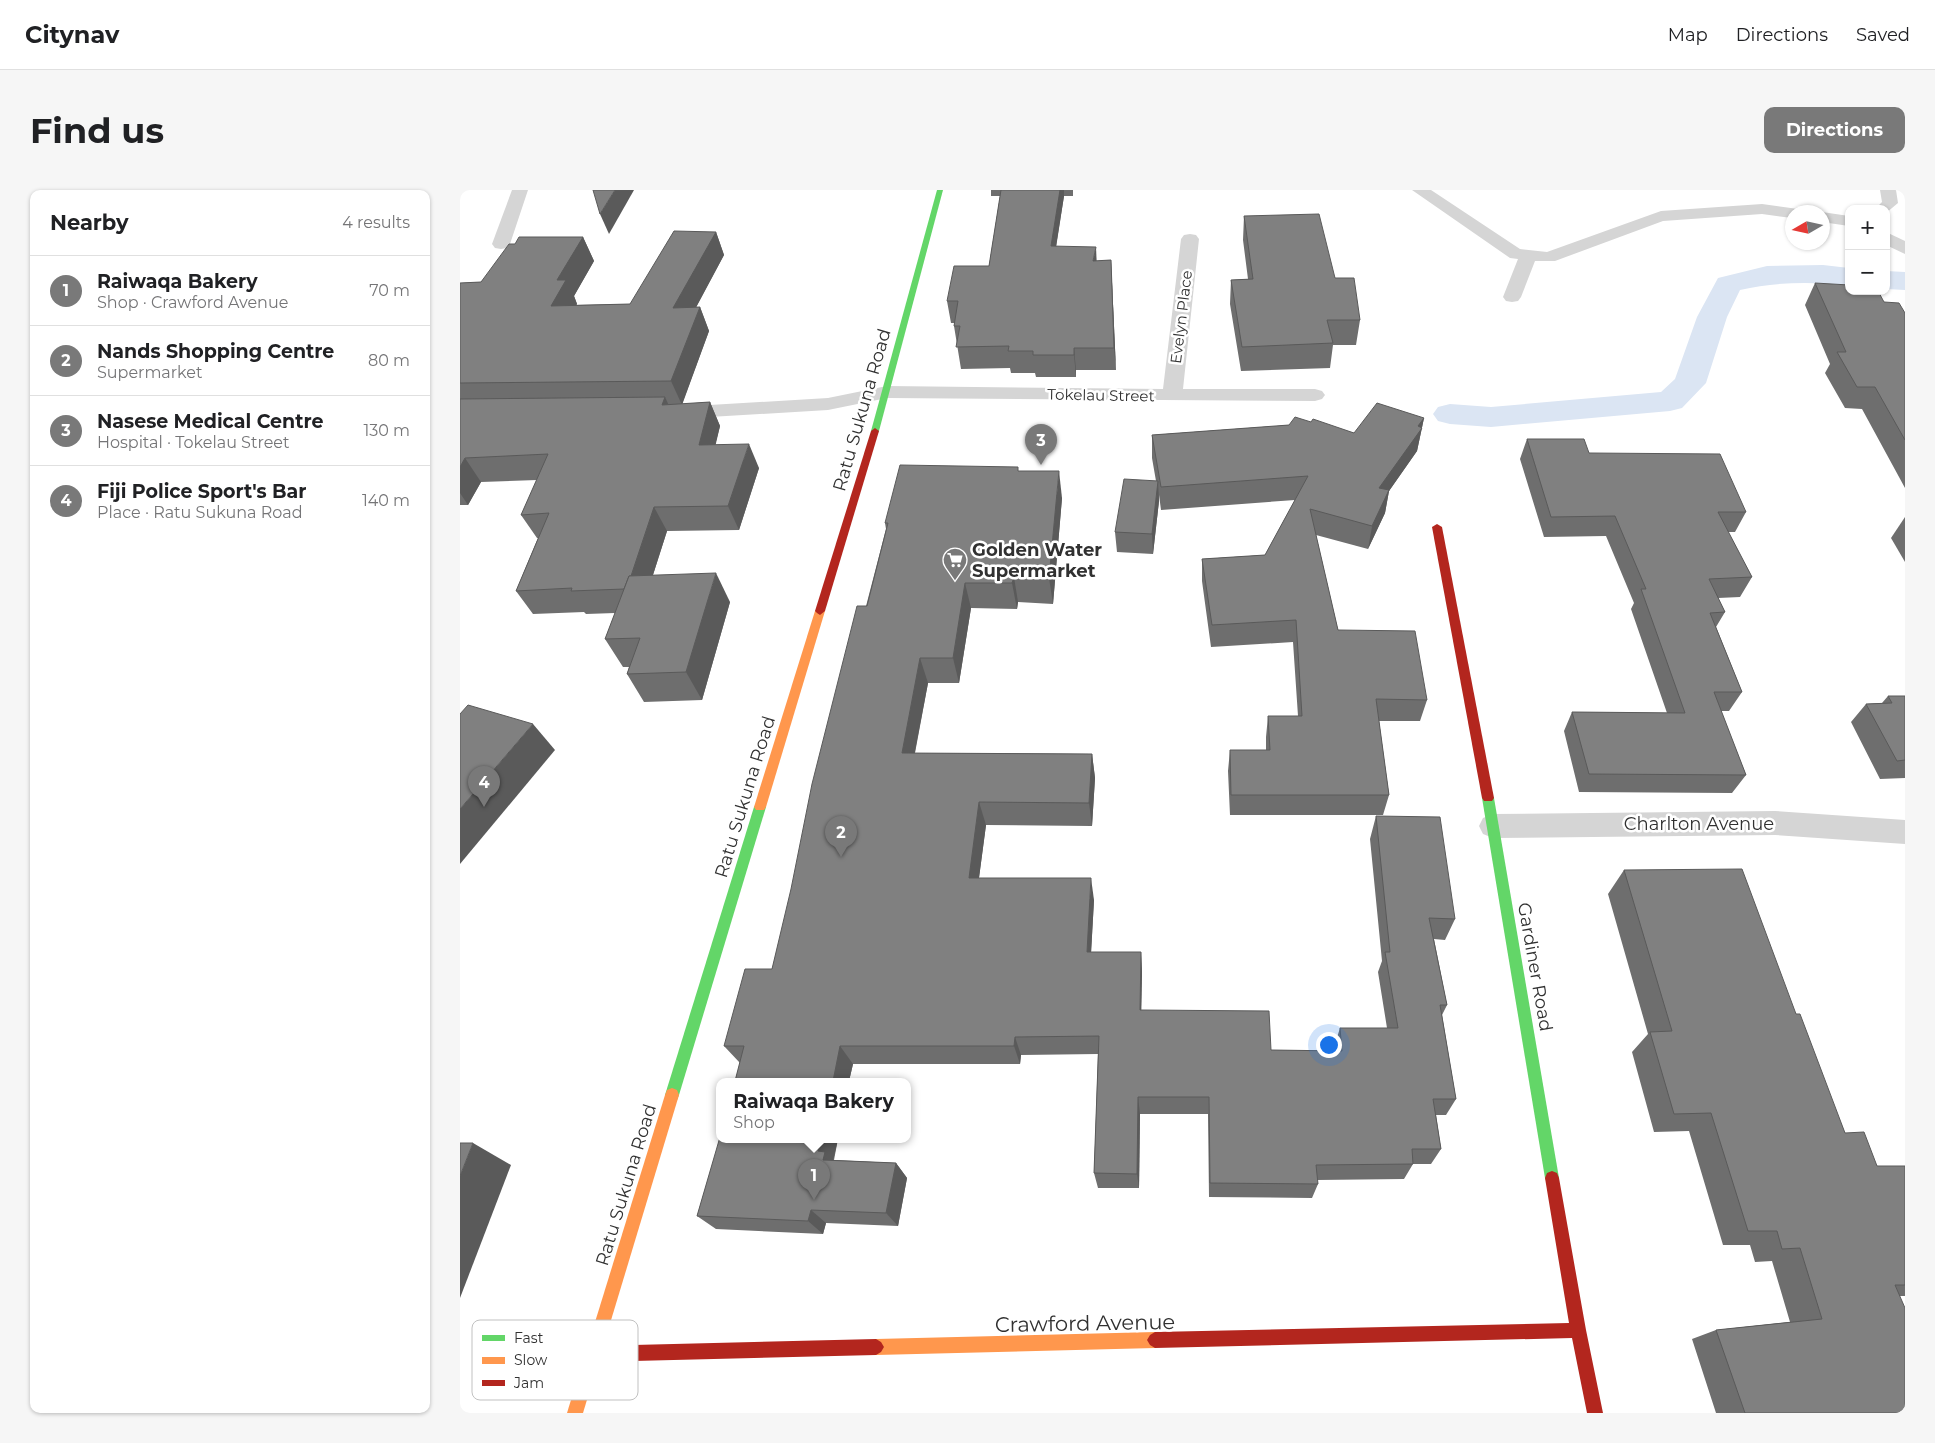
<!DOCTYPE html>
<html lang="en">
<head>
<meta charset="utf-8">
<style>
  body { margin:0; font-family:Montserrat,sans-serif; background:#f6f6f6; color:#202124 }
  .controls { position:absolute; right:15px; top:15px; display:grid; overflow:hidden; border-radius:10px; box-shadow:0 1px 4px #0004 }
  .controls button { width:45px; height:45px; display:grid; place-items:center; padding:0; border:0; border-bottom:1px solid #e0e0e0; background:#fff; color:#202124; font:25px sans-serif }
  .compass { position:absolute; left:1325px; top:15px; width:45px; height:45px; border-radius:50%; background:#fff; box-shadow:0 1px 4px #0004; rotate:261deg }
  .you { position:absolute; left:868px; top:854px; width:18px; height:18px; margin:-12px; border:4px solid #fff; border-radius:50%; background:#1a73e8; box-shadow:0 0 0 8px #1a73e833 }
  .badge { display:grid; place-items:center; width:32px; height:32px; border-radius:50%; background:#797979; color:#fff; font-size:16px; font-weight:700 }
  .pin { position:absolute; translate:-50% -41px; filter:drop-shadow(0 1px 2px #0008) }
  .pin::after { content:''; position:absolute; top:26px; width:18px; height:15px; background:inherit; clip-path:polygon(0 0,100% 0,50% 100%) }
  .popup { position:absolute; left:256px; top:888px; width:195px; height:65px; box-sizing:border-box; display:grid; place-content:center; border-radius:10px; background:#fff; filter:drop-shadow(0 1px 4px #0005); font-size:16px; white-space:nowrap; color:#757577 }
  .popup b { font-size:19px; color:#202124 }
  .popup::after { content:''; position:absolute; left:50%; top:100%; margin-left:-10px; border:10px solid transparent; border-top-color:#fff }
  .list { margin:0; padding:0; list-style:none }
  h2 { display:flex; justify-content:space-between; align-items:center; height:65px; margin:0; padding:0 20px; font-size:21px }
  h2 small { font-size:16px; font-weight:400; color:#757577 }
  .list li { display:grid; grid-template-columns:32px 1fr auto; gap:15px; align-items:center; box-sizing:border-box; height:70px; padding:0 20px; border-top:1px solid #e0e0e0 }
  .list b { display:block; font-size:19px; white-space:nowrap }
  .list p { margin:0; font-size:16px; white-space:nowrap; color:#757577 }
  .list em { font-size:16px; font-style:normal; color:#757577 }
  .map { position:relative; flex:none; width:1445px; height:1223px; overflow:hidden; border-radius:10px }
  header { display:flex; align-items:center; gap:30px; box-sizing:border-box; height:70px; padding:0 25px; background:#fff; border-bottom:1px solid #e0e0e0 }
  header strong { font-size:24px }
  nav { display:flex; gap:28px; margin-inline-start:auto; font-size:18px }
  .intro { display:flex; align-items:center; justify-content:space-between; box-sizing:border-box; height:120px; padding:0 30px }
  h1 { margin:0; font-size:35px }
  .button { padding:12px 22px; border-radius:10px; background:#797979; color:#fff; font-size:18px; font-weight:700 }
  main { display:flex; gap:30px; padding:0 30px }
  aside { flex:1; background:#fff; border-radius:10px; box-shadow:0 1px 4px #0004 }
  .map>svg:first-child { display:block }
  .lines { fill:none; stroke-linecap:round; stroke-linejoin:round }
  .canal { fill:#dbe5f3; fill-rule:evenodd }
  .street { fill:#d5d5d5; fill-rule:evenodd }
  .fast { fill:#63d668; fill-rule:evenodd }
  .slow { fill:#ff974d; fill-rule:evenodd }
  .jam { fill:#b3261e; fill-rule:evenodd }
  .wall { fill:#6e6e6e }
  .shaded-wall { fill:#5a5a5a }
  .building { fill:#808080; stroke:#5a5a5a }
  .labels { text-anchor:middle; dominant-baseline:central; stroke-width:5; stroke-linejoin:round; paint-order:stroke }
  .far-street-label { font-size:15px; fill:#313131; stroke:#fff }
  .street-label { font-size:18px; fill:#313131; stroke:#fff }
  .poi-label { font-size:18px; font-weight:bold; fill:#313131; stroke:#fff; text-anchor:start }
  .near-street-label { font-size:21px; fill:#313131; stroke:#fff }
  .key { fill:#fff; stroke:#c1c1c1; stroke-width:1 }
  .key-label { font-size:14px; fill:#313131 }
</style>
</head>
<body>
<header>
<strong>Citynav</strong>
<nav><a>Map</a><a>Directions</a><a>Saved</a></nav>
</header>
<div class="intro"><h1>Find us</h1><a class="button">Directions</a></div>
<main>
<aside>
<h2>Nearby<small>4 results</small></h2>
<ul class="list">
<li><span class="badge">1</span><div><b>Raiwaqa Bakery</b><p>Shop · Crawford Avenue</p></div><em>70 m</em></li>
<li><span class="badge">2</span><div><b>Nands Shopping Centre</b><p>Supermarket</p></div><em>80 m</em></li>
<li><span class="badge">3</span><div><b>Nasese Medical Centre</b><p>Hospital · Tokelau Street</p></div><em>130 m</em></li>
<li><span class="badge">4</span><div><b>Fiji Police Sport's Bar</b><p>Place · Ratu Sukuna Road</p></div><em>140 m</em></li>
</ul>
</aside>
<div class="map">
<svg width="1445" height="1223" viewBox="0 0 1445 1223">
  <rect width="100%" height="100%" fill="#fff"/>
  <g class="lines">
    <!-- canal -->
    <g class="canal">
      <path d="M1363,75L1389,78V96C1352,91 1316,92 1280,100L1267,127L1246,193L1222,218L1210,221L1031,237L990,234L978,231L973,224L978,217L990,214L1031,217L1201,202L1215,189L1237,127L1258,88L1307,76Z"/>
      <path d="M1426,81L1445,82V100L1426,99Z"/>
    </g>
    <!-- street -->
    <g class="street">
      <path d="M52,0H68L50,54L47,58L41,59L35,58L32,54Z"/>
      <path d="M952,0H971L1060,59L1087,62L1201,21L1302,14L1338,19L1340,22H1332V28L1302,24L1203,31L1095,71H1075L1061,107L1058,111L1052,112L1046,111L1043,107L1058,69L1050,68Z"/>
      <path d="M1420,0H1436L1438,13L1426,23V19H1415L1422,12Z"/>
      <path d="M1360,22H1362L1389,26V36L1362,32V22Z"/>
      <path d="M1426,42L1445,51V64L1426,55Z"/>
      <path d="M730,44L736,45L739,49L723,199H855L862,201L865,205L862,209L855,211L427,208L368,220L216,229L209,227L206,223L209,219L216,217L368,208L427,196L703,199L721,49L724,45Z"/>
      <path d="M1315,621L1445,630V654L1315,645L1033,648L1023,644L1019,636L1023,628L1033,624Z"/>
    </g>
    <!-- fast -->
    <g class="fast">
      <path d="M477,0H483L419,241L418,243H412L411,241Z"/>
      <path d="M1028,603L1032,605L1034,608L1099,988L1097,993L1092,995L1087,993L1085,988L1022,608L1024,605Z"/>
      <path d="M300,612L304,614L306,617L219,905L217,910L212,912L207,910L205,905L294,617L296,614Z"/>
    </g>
    <!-- slow -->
    <g class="slow">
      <path d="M360,417L365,421L306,617L304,620H296L294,617L355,421Z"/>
      <path d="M212,898L217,900L219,905L123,1223H107L205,905L207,900Z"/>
      <path d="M695,1142L700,1145L703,1150L700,1155L695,1158L416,1165L411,1162L408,1157L411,1152L416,1149Z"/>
    </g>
    <!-- jam -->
    <g class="jam">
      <path d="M415,238L419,241L365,421L360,425L357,423L355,421L411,241Z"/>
      <path d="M977,334L982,337L1034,608L1032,611H1024L1022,608L972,337Z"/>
      <path d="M1092,981L1097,983L1099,988L1126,1140L1143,1223H1127L1112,1148L695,1158L690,1155L687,1150L690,1145L695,1142L1109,1133L1085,988L1087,983Z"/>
      <path d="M416,1149L421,1152L424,1157L421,1162L416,1165L133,1172L128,1169L125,1164L128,1159L133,1156Z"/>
    </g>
  </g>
  <!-- wall -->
  <g class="wall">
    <path d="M531,0H613V6H604L596,56L637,71L651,70L656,180H616V187H576L575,183H551L550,178L501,179L494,136V133H491L487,111L529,76L540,6H531Z"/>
    <path d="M784,26L875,88L900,130L896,155H873L870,178L781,181L770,114L771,90L788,89L783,50Z"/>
    <path d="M256,42L264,65L236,117H240L249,141L222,214L250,212L260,236L255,255L299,278L279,340L207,341L193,385L270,412L242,510L184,512L167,484L169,477H163L145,449L155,423L126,424L124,422L73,424L56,401L78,348H77L61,325L77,290L21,292L8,315H0V93L21,92L55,54L123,47L134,71L114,106L117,114L116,115L170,114Z"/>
    <path d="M1355,93L1424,112L1445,123V298L1402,219L1385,218L1365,183L1370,174L1345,115Z"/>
    <path d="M964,228L957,261L929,301L925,323L908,359L856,345L878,440L967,510L960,531H919L929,605L923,625H770L768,581L770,560H806V547L808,526H838L833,452L751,457L742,391V369L805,365L835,310L701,320L699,305V311L693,364L657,362L655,342L696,291L692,268V245L829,235L851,232L894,243Z"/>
    <path d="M1067,249L1129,263L1286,322L1275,342H1268L1292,387L1280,407L1258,408L1265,422L1256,437L1282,502L1269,521H1261L1286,585L1272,603L1119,602L1104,541L1112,522L1207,523L1171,419L1174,413L1146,346L1084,347L1060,269Z"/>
    <path d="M559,281L602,308L593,414L558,412L557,419L511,418L499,493H468L455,563L632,564L635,588L632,636L526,635L519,688L634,710L631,762H681L682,782L681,820L811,860L875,861L874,857L880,838H927L918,782L922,771L910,649L916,626L995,729L985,750L974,749L987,815L982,825L996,909L986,925H976L981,959L971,974H953L944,989L857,990L858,994L852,1008L749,1007L748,924H680L679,998H638L634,983L638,864L561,865L560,874H393L389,891H275L280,873L264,856L312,779L426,339L425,333Z"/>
    <path d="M1445,327V372L1431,348Z"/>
    <path d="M1428,506H1445V588L1420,589L1391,532L1406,514L1422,513Z"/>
    <path d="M1164,680L1336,824L1385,943L1417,976H1445V1106H1440L1445,1223H1256L1232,1149L1256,1140L1330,1132L1312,1071L1295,1072L1290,1055H1263L1229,941L1194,942L1172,862L1188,844L1148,704Z"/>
    <path d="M260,949H378L374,970L436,973L447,988L438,1036L366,1033L363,1044L256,1039L237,1026Z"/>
  </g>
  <!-- shaded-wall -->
  <g class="shaded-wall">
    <path d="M155,0H174L149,44L140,24Z"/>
    <path d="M600,0H604V6L593,77L591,56Z"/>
    <path d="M256,42L264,65L223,142L213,118Z"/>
    <path d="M123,47L134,71L114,106L117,114L103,140L91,116L97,90Z"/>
    <path d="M636,57L637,79L633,71Z"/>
    <path d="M651,70L656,180L654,158Z"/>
    <path d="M240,117L249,141L222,215L211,191Z"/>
    <path d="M614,158L616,180V187L614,165Z"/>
    <path d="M205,207L216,231L202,215Z"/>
    <path d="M250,212L260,236L250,279L239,255Z"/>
    <path d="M964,228L957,261L929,301L925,323L908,359L919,298L958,236Z"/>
    <path d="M289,254L299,278L279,340L268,316Z"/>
    <path d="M5,268L21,292L8,315L0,303V277Z"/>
    <path d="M599,281L602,308L593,414L589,388Z"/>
    <path d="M698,291L699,311L693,364L692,344Z"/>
    <path d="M194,317L207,341L181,422L167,399Z"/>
    <path d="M256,383L270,412L242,510L226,482Z"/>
    <path d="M554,387L558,412L557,419L552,393Z"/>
    <path d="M505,393L511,418L499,493L493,468Z"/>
    <path d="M460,468L468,493L450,587L442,563Z"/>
    <path d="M73,534L95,560L0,674V619Z"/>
    <path d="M632,564L635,588L632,636L629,613Z"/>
    <path d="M519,612L526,635L516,710L509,688Z"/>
    <path d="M631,688L634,710L630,782L627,762Z"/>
    <path d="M681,762L682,782L681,839L680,820Z"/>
    <path d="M555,847L561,865L560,874L554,856Z"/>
    <path d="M380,856L393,874L389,891H373Z"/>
    <path d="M678,907L680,924L679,998L677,984Z"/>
    <path d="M361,949H378L373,971L363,970L358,961Z"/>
    <path d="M13,953L51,975L0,1108V986Z"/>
    <path d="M436,973L447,988L438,1036L426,1023Z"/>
    <path d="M351,1020L366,1033L363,1044L348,1031Z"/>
  </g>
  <!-- building -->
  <g class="building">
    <path d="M133,0H155L140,24Z"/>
    <path d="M541,0H600L591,56L636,57L633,71L651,70L654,158H614V165H573V161H548L549,156L496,157L500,136H494L498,111H487L494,76H529Z"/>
    <path d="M859,24L875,88H894L900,130H867L873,153L782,157L771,90L793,89L784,26Z"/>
    <path d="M214,41L256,42L213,118L240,117L211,191L0,193V93L21,92L49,54H55L59,47H123L97,90H106L91,116L170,114Z"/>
    <path d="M1355,93L1389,95V101H1418L1424,112L1439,113L1445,123V250L1415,197H1397L1377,162H1386Z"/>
    <path d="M205,207L202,215L250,212L239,255L289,254L268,316L194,317L171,386H169L164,399L111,401L112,398L56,401L89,323L61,325L88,264L5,268L0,277V209Z"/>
    <path d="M917,213L964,228L958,236L962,238L919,298L929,300L912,336L850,319L878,440L955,441L967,510L916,509L929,605H771L770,560H810L808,526H842L836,430L752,435L742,369L805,365L848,286L701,297L692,245L829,235L835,227L851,232L853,229L894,243Z"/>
    <path d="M1067,249H1124L1129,263L1260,264L1286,322H1258L1292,387L1249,389L1265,422L1250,423L1282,502H1254L1286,585L1129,584L1112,522L1225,523L1181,399H1186L1155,326L1091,327Z"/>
    <path d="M440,275L558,277V281H599L589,388L554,387L552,393H505L493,468H460L442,563L632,564L629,613L519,612L509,688H631L627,762H681L680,820L809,821L811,860L882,861L880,838H938L925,762H930L916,626L980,627L995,729L969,728L987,815H980L996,909H973L981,959H952L953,974L856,975L858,994L750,993L749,907H678L677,984L634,983L639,846L555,847L554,856H380L373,891H275L284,856H264L285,779H312L331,699L352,594L397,416H407L428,333H425Z"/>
    <path d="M664,289L698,291L692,344L655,342Z"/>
    <path d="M256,383L226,482L167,484L180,448L145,449L169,386Z"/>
    <path d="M1428,506H1445V570L1437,571L1406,514L1432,513Z"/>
    <path d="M8,515L73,534L0,619V524Z"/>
    <path d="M1282,679L1336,824H1340L1385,943L1404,942L1417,976H1445V1095H1435L1445,1118V1223H1285L1256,1140L1362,1129L1340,1058L1322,1059L1317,1041H1288L1251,923L1214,924L1190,842L1212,841L1164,680Z"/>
    <path d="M260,947V949H361L358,961L365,962L363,970L436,973L426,1023L351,1020L348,1031L237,1026Z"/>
    <path d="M0,953H13L0,986Z"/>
  </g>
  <!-- icons -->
  <defs>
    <symbol id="supermarket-pin" viewBox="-11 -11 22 30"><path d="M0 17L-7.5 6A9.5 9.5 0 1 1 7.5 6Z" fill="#797979" stroke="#fff"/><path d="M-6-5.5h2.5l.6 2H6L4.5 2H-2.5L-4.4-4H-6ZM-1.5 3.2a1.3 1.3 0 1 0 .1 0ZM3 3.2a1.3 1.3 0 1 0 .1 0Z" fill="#fff"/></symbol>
  </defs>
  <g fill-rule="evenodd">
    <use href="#supermarket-pin" x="481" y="356" width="28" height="38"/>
  </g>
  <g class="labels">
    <!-- far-street labels -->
    <g class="far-street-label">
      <text transform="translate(721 127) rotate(-83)">Evelyn Place</text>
      <text transform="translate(641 205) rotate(1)">Tokelau Street</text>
    </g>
    <!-- street labels -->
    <g class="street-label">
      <text transform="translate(402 220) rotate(-74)">Ratu Sukuna Road</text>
      <text transform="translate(285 607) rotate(-73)">Ratu Sukuna Road</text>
      <text x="1239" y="634">Charlton Avenue</text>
      <text transform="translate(1075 777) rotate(80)">Gardiner Road</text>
      <text transform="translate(166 995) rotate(-73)">Ratu Sukuna Road</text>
    </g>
    <!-- poi labels -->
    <g class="poi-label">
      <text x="512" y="360">Golden Water<tspan x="512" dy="21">Supermarket</tspan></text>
    </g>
    <!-- near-street labels -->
    <g class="near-street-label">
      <text transform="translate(625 1133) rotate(-1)">Crawford Avenue</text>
    </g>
  </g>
  <!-- legend -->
  <rect x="12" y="1130" width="166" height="80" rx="8" class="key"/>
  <rect x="22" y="1145" width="23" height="6" fill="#63d668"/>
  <rect x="22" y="1167" width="23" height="7" fill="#ff974d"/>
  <rect x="22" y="1190" width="23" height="6" fill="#b3261e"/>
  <g class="key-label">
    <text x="54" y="1153">Fast</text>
    <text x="54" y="1175">Slow</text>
    <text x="54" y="1198">Jam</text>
  </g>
</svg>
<div class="controls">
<button>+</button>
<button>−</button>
</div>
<svg class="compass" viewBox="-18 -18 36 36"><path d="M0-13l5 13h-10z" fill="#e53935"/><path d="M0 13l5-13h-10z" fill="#757577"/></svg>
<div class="you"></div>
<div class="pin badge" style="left:354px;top:1010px">1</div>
<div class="popup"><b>Raiwaqa Bakery</b>Shop</div>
<div class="pin badge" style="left:381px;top:667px">2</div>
<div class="pin badge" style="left:581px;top:275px">3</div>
<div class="pin badge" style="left:24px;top:617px">4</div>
</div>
</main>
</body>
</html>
